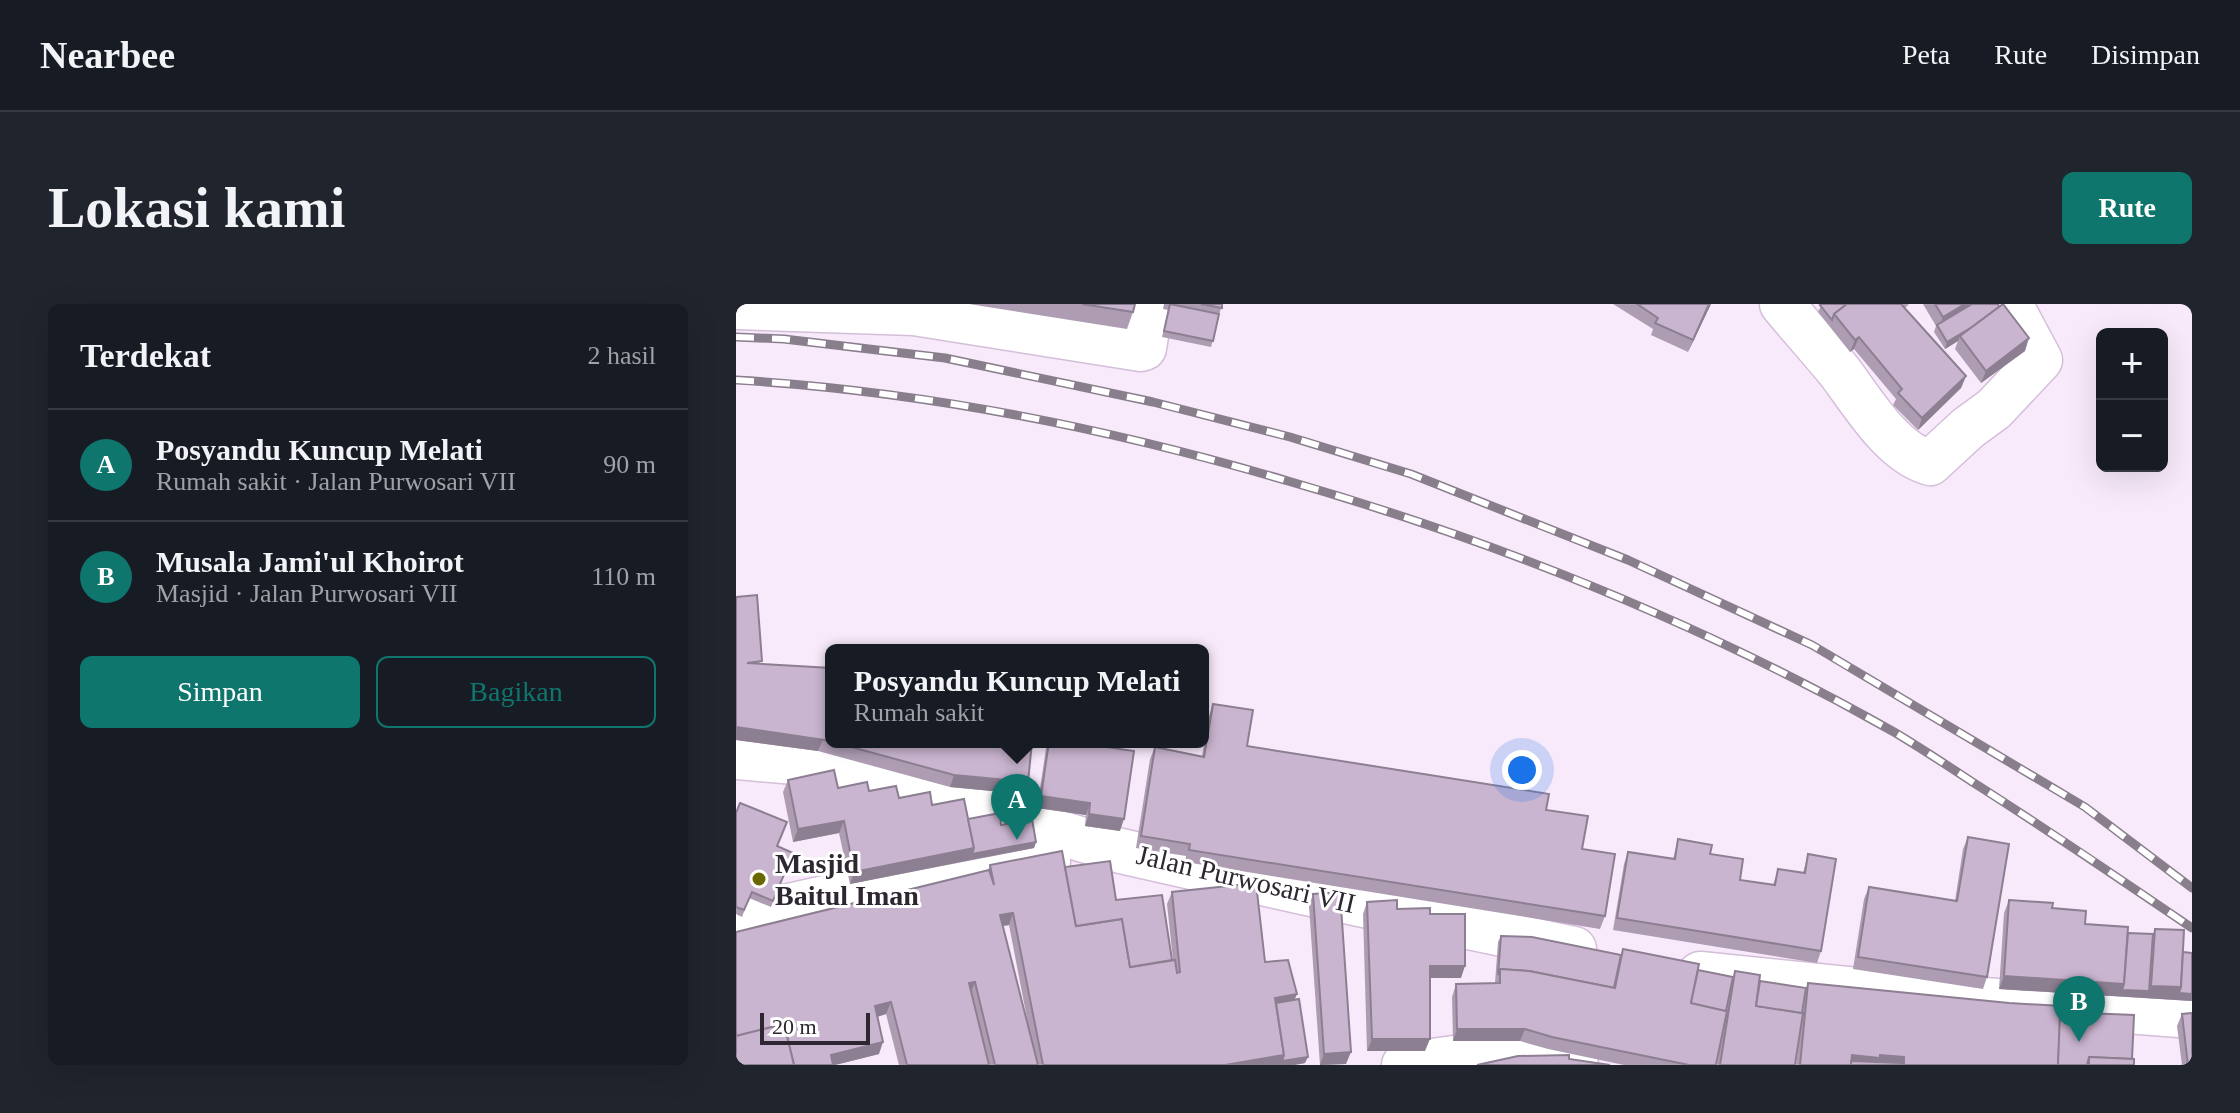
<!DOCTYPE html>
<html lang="id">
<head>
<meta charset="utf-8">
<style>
  body { margin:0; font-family:Georgia,serif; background:#20242c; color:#f1f3f6 }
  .controls { position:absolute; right:24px; top:24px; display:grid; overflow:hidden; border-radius:12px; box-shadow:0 8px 32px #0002 }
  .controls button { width:72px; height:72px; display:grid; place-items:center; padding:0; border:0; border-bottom:2px solid #363941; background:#171b24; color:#f1f3f6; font:40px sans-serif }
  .scale { position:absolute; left:24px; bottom:20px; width:110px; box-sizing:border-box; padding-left:8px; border:4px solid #2e2630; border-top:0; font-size:22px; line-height:28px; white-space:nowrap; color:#2e2630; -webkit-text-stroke:6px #fff; paint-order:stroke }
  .you { position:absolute; left:786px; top:466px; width:28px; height:28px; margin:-20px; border:6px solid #fff; border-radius:50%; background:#1a73e8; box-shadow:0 0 0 12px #1a73e833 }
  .badge { display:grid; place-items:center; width:52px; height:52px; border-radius:50%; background:#0f766e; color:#fff; font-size:26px; font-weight:700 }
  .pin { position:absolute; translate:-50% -66px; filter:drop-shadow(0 2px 4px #0008) }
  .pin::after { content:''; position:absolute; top:42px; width:28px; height:24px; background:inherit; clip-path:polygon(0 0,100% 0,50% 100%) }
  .popup { position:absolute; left:89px; top:340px; width:384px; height:104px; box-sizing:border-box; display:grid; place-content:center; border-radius:12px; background:#171b24; filter:drop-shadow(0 2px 6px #0005); font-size:26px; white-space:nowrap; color:#9ea1a6 }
  .popup b { font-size:30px; color:#f1f3f6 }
  .popup::after { content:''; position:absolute; left:50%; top:100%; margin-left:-16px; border:16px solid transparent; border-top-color:#171b24 }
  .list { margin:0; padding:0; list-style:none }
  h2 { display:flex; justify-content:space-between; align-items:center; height:104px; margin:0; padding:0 32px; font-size:34px }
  h2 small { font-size:26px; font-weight:400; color:#9ea1a6 }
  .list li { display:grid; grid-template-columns:52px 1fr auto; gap:24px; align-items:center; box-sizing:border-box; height:112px; padding:0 32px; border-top:2px solid #363941 }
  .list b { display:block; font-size:30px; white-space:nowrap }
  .list p { margin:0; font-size:26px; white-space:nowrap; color:#9ea1a6 }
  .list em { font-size:26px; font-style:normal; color:#9ea1a6 }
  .actions { display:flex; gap:16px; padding:24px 32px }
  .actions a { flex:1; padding:18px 0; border:2px solid #0f766e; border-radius:12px; text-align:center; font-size:28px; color:#0f766e }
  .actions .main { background:#0f766e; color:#fff }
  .map { position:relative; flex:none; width:1456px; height:761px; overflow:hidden; border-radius:12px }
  header { display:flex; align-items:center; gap:48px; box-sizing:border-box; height:112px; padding:0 40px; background:#171b24; border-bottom:2px solid #363941 }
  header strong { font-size:38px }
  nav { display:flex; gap:44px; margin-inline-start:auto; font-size:28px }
  .intro { display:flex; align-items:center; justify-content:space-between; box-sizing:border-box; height:192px; padding:0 48px }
  h1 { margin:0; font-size:56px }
  .button { padding:20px 36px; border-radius:12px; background:#0f766e; color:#fff; font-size:28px; font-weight:700 }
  main { display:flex; gap:48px; padding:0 48px }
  aside { flex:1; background:#171b24; border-radius:12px; box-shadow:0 8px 32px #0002 }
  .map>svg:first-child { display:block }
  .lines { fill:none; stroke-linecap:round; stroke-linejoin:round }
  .minor-casing { stroke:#d4beda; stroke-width:47 }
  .minor { stroke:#fff; stroke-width:44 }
  .rail-casing { stroke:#897f8c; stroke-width:9 }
  .rail { stroke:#fff; stroke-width:6; stroke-dasharray:18; stroke-linecap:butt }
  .wall { fill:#ae9cb3; fill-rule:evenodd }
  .shaded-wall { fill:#8d7f92 }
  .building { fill:#cab5d0; stroke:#8d7f92; stroke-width:2 }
  .poi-dot { fill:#696700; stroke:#fff; stroke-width:3 }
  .labels { text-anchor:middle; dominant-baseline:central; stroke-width:6; stroke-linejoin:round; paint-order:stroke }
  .poi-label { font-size:28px; font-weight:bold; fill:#2e2630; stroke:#fff; text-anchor:start }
  .street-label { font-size:28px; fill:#2e2630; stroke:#fff }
</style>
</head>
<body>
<header>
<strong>Nearbee</strong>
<nav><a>Peta</a><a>Rute</a><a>Disimpan</a></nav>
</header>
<div class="intro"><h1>Lokasi kami</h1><a class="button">Rute</a></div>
<main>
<aside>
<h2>Terdekat<small>2 hasil</small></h2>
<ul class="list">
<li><span class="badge">A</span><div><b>Posyandu Kuncup Melati</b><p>Rumah sakit · Jalan Purwosari VII</p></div><em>90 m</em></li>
<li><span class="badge">B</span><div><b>Musala Jami'ul Khoirot</b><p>Masjid · Jalan Purwosari VII</p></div><em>110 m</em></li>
</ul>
<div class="actions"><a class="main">Simpan</a><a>Bagikan</a></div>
</aside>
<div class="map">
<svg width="1456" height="761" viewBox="0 0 1456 761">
  <rect width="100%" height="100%" fill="#f8eafb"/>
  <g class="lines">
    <defs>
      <g id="minor">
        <path d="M1046,0C1065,23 1084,44 1103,67C1126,97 1155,148 1194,159L1232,124L1258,105L1304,56L1274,0"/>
        <path d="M0,3L178,9L405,45L408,44L415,0"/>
        <path d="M0,453L92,461L385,547L571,589L838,645"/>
        <path d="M0,615C102,589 207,568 312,558"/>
        <path d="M964,670L1121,686L1456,712"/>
        <path d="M668,761L739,751L840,761"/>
      </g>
    </defs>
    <!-- minor casing -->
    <use href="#minor" class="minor-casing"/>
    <!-- minor -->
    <use href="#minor" class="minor"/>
    <defs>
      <g id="rail">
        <path d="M0,33L48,35L209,54L417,98L554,133L675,170L892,256L1076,341L1349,503L1456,584"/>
        <path d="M0,76C188,87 372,124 552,177C763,238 967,320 1158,428C1185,444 1212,462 1238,479C1312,526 1384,575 1456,624"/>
      </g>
    </defs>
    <!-- rail casing -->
    <use href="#rail" class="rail-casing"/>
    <!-- rail -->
    <use href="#rail" class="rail"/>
  </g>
  <!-- wall -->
  <g class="wall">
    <path d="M233,0H399L397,8L391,25Z"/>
    <path d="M428,0H486L475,43L426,33L432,6L427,5Z"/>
    <path d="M877,0H975L952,48L915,31L917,25Z"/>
    <path d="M1086,0H1173L1169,4L1230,72L1225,84L1182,126L1157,101L1160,95L1118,45L1114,48L1082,8Z"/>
    <path d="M1187,0H1262L1289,47L1245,79L1219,45L1222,37L1209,45L1198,28L1200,22Z"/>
    <path d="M0,293L24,360L292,478L288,490L214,483L82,447L0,436Z"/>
    <path d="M477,400L511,442L810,506L846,545L869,612L864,625L449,558L450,552L400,544L414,455L419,443L466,452L473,412Z"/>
    <path d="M311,438H363V442L384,527L349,522L350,511L301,504Z"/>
    <path d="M52,476L102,484L133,487L196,501L232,515L265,521L300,538L298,544L114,580L103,529L57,538L47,488Z"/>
    <path d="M0,509L41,542L57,549L35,603L13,594L6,613L0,610Z"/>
    <path d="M1232,533L1251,673L1247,685L1117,665L1128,595L1133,583L1219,597L1227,545Z"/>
    <path d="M942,535L974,550L1004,576L1037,581L1042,565L1067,569L1072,550L1085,647L1081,659L877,626L888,560L892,548L937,555Z"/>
    <path d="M254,561L329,563L380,596L436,656H437L431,600L436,588L529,658L559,696L569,759L558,761H163L150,710L141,713L143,750L99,761L252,566ZM273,621L295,735L267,622Z"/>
    <path d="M577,590L610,760L584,761L573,602Z"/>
    <path d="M1273,596L1316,604L1349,620L1392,629L1417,630L1419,625L1447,648L1456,697L1263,685L1268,609Z"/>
    <path d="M631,598L661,605L694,610L725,674H694L689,747H631L627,610Z"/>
    <path d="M765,632L885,651L887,645L962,666L997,673L999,667L1024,677L1070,684L1072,679L1324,708L1396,755L1398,761H1060L1063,739L1059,761H981L987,724L980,761H888L812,745L784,737H717L716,693L720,680L759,679L762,638Z"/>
    <path d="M1446,710L1456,761H1446L1441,722Z"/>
  </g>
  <!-- shaded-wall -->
  <g class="shaded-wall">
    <path d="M973,0H975L952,48L957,36Z"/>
    <path d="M1229,0H1245L1203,25L1207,13Z"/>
    <path d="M1265,6L1224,32L1222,37L1209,45L1211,38Z"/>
    <path d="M1123,33L1118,45L1114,48L1119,36Z"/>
    <path d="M1293,34L1289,47L1245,79L1250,67Z"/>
    <path d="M1230,72L1225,84L1182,126L1186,114Z"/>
    <path d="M0,423L87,435L82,447L0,436Z"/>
    <path d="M218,471L292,478L288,490L214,483Z"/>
    <path d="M305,492L354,499L350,511L301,504Z"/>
    <path d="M353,510L388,515L384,527L349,522Z"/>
    <path d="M108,517L103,529L57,538L62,525Z"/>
    <path d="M300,538L298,544L234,556L236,550Z"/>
    <path d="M238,544L234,556L114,580L118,568Z"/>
    <path d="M277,609L273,621L259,623L264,611Z"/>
    <path d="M694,662H729L725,674H689Z"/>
    <path d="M1268,672L1388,680L1413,687L1415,682L1445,683L1456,690V697L1263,685Z"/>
    <path d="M239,678L234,690L233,679Z"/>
    <path d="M561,690L556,702L538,706L539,694Z"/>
    <path d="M155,698L150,710L134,715L139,702Z"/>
    <path d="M721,725H789L784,737H717Z"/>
    <path d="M636,735H694L689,747H631Z"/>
    <path d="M147,738L143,750L99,761H91L95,751Z"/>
    <path d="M615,748L610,760L584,761L588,750Z"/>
    <path d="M548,751L572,753L569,759L558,761H489Z"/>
    <path d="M1116,751H1144L1168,753L1166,761L1114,757Z"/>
  </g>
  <!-- building -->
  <g class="building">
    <path d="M346,0H399L397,8Z"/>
    <path d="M434,0L483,10L477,37L428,27Z"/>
    <path d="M465,0H486V4Z"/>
    <path d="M901,0H973L957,36L919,19L922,14Z"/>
    <path d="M1086,0H1111L1098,10L1096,16L1084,1Z"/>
    <path d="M1111,0H1165L1230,72L1186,114L1162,89L1166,85L1123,33L1119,36L1098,10Z"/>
    <path d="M1199,0H1229L1207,13Z"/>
    <path d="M1236,0H1262L1263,3L1236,23L1211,38L1201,21Z"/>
    <path d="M1267,0L1293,34L1250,67L1224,32Z"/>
    <path d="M21,291L26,357L11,359L95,364V437L0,423V293Z"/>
    <path d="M477,400L517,406L511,442L813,490L810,506L852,512L846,545L879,550L869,612L453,546L454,540L405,532L419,443L468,453Z"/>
    <path d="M97,438H296L292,478L218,471Z"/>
    <path d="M313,438H363V442L398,447L388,515L353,510L354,499L305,492Z"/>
    <path d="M98,466L102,484L131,478L133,487L160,482L163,494L194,488L196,501L228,495L238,544L118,568L108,517L62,525L52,476Z"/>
    <path d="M4,499L51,518L41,542L57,549L37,597L16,588L8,606L0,603V509Z"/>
    <path d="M264,509L265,521L296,515L300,538L236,550L238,544L232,515Z"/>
    <path d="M1232,533L1273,540L1251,673L1122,653L1133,583L1221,597Z"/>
    <path d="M942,535L976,541L974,550L1007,555L1004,576L1039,581L1042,565L1069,569L1072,550L1100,555L1085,647L881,614L892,548L939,555Z"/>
    <path d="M326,547L340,622L386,615L394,663L439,656L441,669L444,668L436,588L520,579L529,658L552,656L561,690L539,694L548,751L489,761H307L277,609L264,611L302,761H259L239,678L233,679L253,761H171L155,698L139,702L147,738L95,751L97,761H58L48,720L0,732V628L253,566L258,581L254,561Z"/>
    <path d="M374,557L380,596L426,591L436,656L394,663L386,615L340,622L329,563Z"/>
    <path d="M604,588L615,748L588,750L577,590Z"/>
    <path d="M661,596V605L694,604V610H729V662H694V735H636L631,598Z"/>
    <path d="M1273,596L1317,599L1316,604L1350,607L1349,620L1392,623L1388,680L1268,672Z"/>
    <path d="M1419,625L1448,626L1445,683L1415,682Z"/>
    <path d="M1392,629L1417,630L1413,687L1386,686L1388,680Z"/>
    <path d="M765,632L796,633L885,651L878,684L793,667L764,665L762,671Z"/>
    <path d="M887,645L963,660L955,699L991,707L980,761H953L816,733L789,725H721L720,680L764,679V665L793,667L879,684Z"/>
    <path d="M1447,648L1456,649V690L1443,689L1445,683Z"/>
    <path d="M962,666L997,673L990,707L955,699Z"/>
    <path d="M999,667L1024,671L1020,702L1067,709L1059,761H984Z"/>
    <path d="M1024,677L1070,684L1066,709L1020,702Z"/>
    <path d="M1072,679L1273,699L1325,702L1322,761H1168V753L1144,751V754L1116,751L1115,761H1064Z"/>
    <path d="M563,695L572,753L546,757L548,751L540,699Z"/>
    <path d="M1324,708L1398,711L1396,755L1353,753L1351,761H1322Z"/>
    <path d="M1456,709V761H1452L1446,710Z"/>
    <path d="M48,720L58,761H0V732Z"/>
    <path d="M833,751V755L874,761H741L782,752Z"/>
    <path d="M1353,753L1398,755V761H1353Z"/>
    <path d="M1115,757L1166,759V761H1115Z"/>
  </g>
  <!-- markers -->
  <circle class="poi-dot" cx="23" cy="575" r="8"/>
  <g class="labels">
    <!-- poi labels -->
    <g class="poi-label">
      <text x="39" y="559">Masjid<tspan x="39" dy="32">Baitul Iman</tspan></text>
    </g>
    <!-- street labels -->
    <g class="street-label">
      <text transform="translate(510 575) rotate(13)">Jalan Purwosari VII</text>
    </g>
  </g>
</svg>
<div class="controls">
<button>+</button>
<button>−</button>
</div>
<div class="scale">20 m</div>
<div class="you"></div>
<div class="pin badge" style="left:281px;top:536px">A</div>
<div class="popup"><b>Posyandu Kuncup Melati</b>Rumah sakit</div>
<div class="pin badge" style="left:1343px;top:738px">B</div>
</div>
</main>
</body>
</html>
